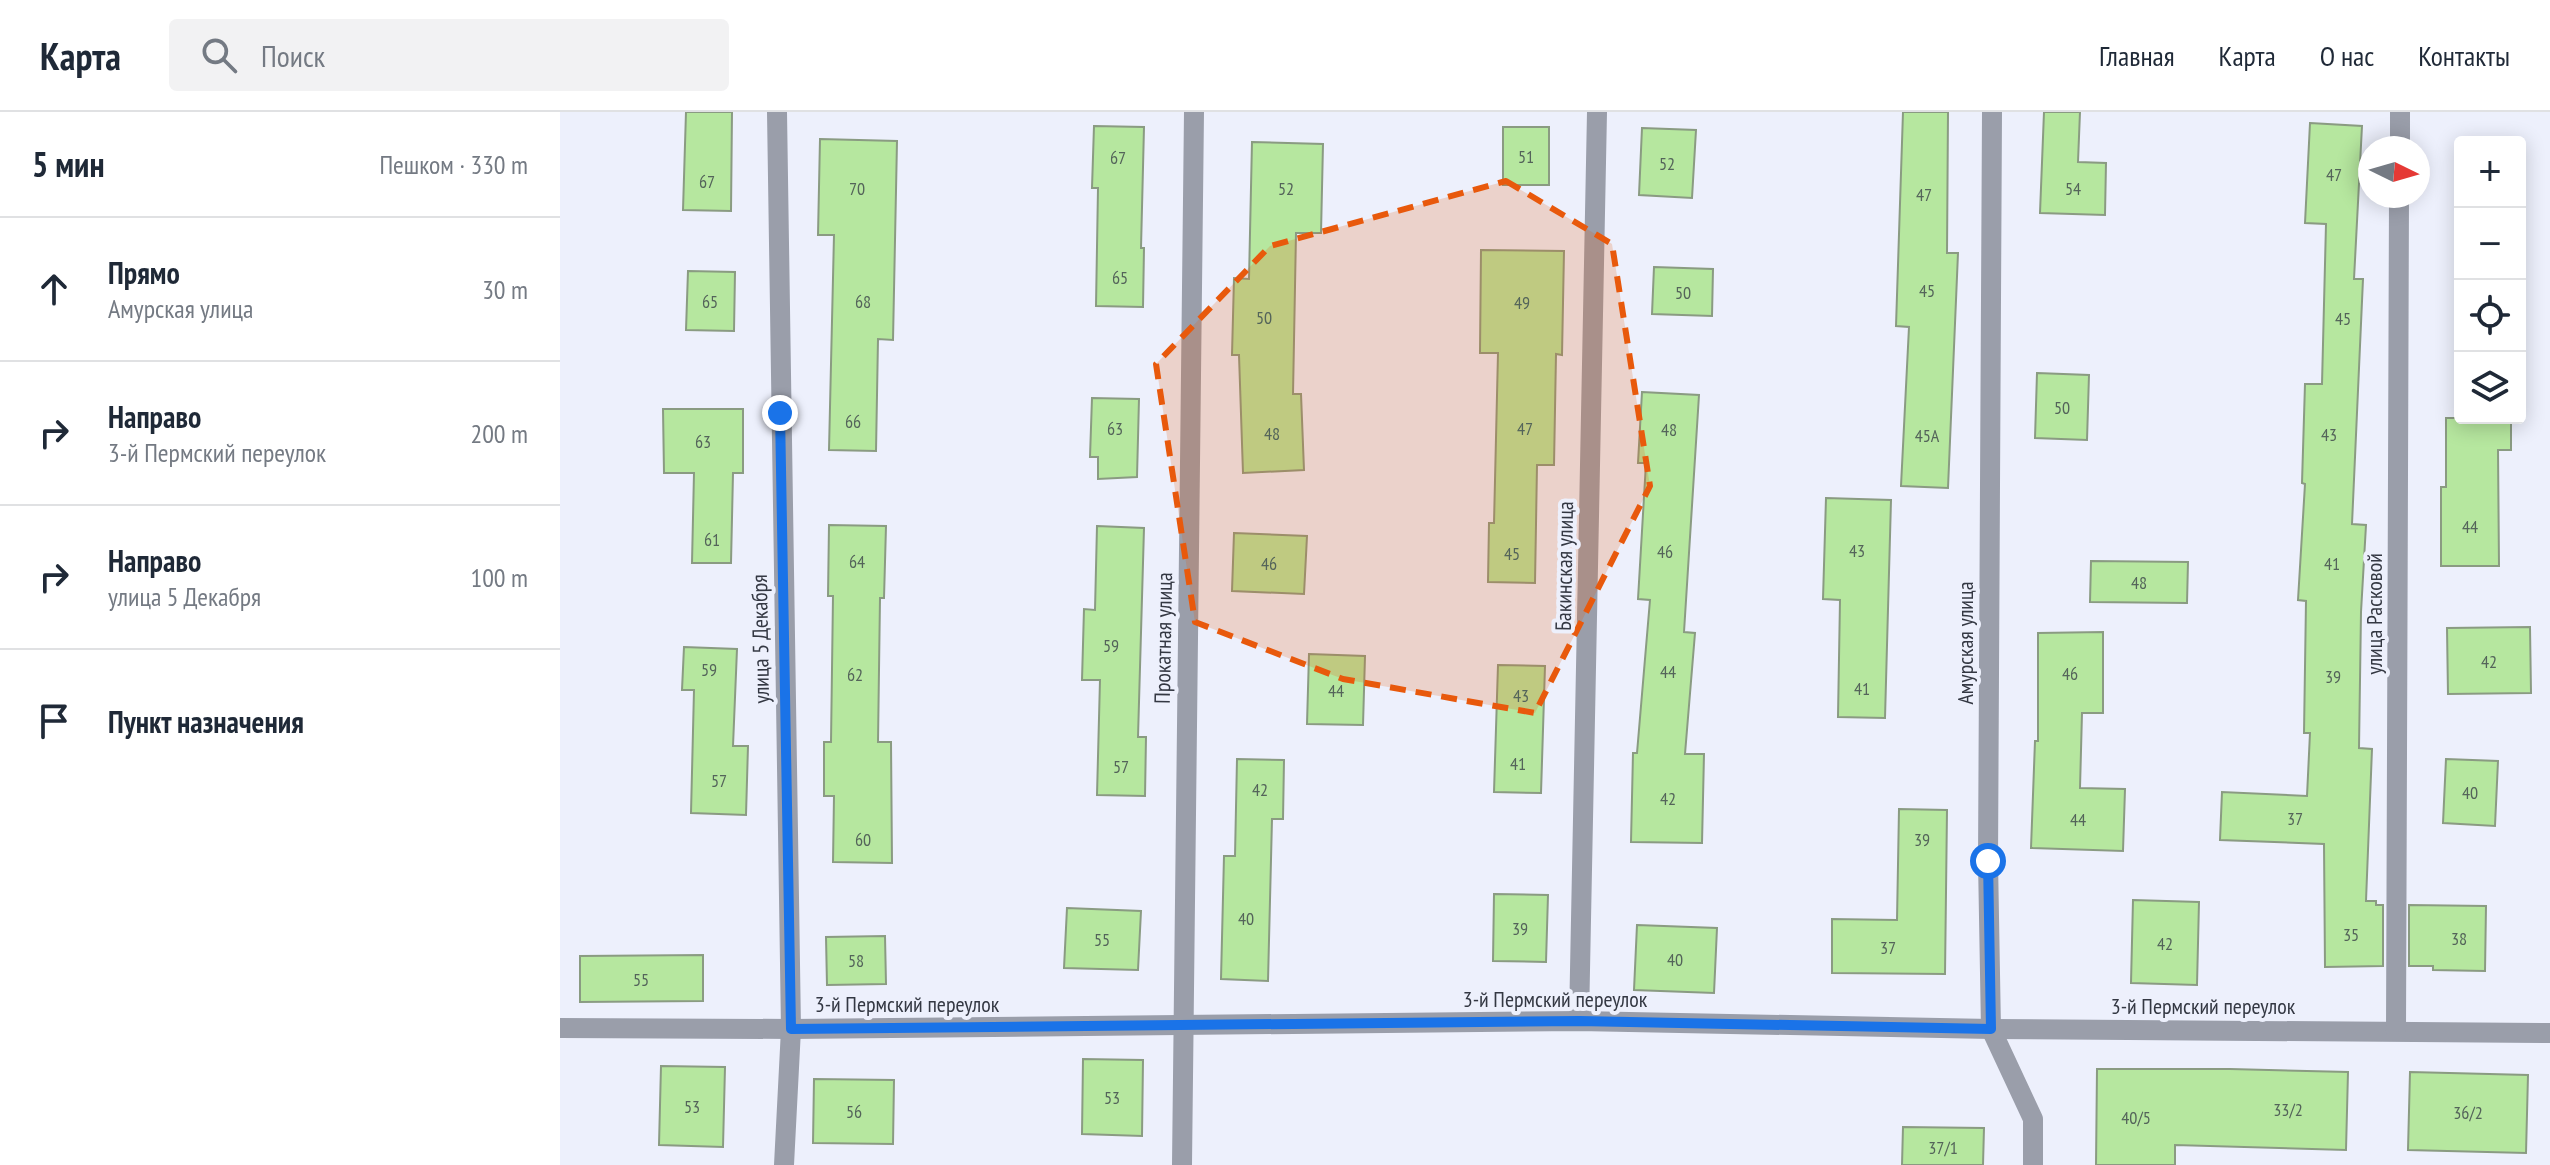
<!DOCTYPE html>
<html lang="ru">
<head>
<meta charset="utf-8">
<style>
  body { margin:0; font-family:"PT Sans Narrow",sans-serif; background:#f2f2f3; color:#1f2937 }
  .controls { position:absolute; right:24px; top:24px; display:grid; overflow:hidden; border-radius:8px; box-shadow:0 4px 20px #0003 }
  .controls button { width:72px; height:72px; display:grid; place-items:center; padding:0; border:0; border-bottom:2px solid #e0e1e3; background:#fff; color:#1f2937; font:40px sans-serif }
  .compass { position:absolute; left:1798px; top:24px; width:72px; height:72px; border-radius:50%; background:#fff; box-shadow:0 4px 20px #0003; rotate:95deg }
  .stop { position:absolute; width:24px; height:24px; margin:-18px; border:6px solid #1a73e8; border-radius:50%; background:#fff }
  .stop.end { background:#1a73e8; border-color:#fff; box-shadow:0 2px 8px #0008 }
  .list { margin:0; padding:0; list-style:none }
  h2 { display:flex; justify-content:space-between; align-items:center; height:104px; margin:0; padding:0 32px; font-size:34px }
  h2 small { font-size:26px; font-weight:400; color:#747a83 }
  .list li { display:grid; grid-template-columns:52px 1fr auto; gap:24px; align-items:center; box-sizing:border-box; height:144px; padding:0 32px; border-top:2px solid #e0e1e3 }
  .list b { display:block; font-size:30px; white-space:nowrap }
  .list p { margin:0; font-size:26px; white-space:nowrap; color:#747a83 }
  .list em { font-size:26px; font-style:normal; color:#747a83 }
  .icon { flex:none; width:44px; height:44px; fill:none; stroke:currentColor; stroke-width:2; stroke-linecap:round; stroke-linejoin:round }
  .map { position:relative; flex:none; width:1990px; height:1053px; overflow:hidden }
  header { display:flex; align-items:center; gap:48px; box-sizing:border-box; height:112px; padding:0 40px; background:#fff; border-bottom:2px solid #e0e1e3 }
  header strong { font-size:38px }
  nav { display:flex; gap:44px; margin-inline-start:auto; font-size:28px }
  .search { width:560px; height:72px; background:#f2f2f3; display:flex; align-items:center; gap:20px; box-sizing:border-box; padding:0 28px; border-radius:8px; color:#747a83; font-size:30px }
  main { display:flex }
  aside { flex:1; background:#fff }
  .map>svg:first-child { display:block }
  .building { fill:#b6e79f; stroke:#8a9b82; stroke-width:2 }
  .lines { fill:none; stroke-linecap:round; stroke-linejoin:round }
  .minor { stroke:#9a9eaa; stroke-width:20 }
  .route { stroke:#1a73e8; stroke-width:10 }
  .marked { fill:#e8590c; fill-opacity:0.2; stroke:#e8590c; stroke-width:6; stroke-dasharray:16 10; stroke-linejoin:round }
  .labels { text-anchor:middle; dominant-baseline:central; stroke-width:8; stroke-linejoin:round; paint-order:stroke }
  .number-label { font-size:18px; fill:#54645a }
  .street-label { font-size:22px; fill:#343843; stroke:#edf0fc }
</style>
</head>
<body>
<header>
<strong>Карта</strong>
<div class="search"><svg class="icon" aria-label="search" viewBox="0 0 24 24"><circle cx="10" cy="10" r="6"/><path d="M15 15l6 6"/></svg>Поиск</div>
<nav><a>Главная</a><a>Карта</a><a>О нас</a><a>Контакты</a></nav>
</header>
<main>
<aside>
<h2>5 мин<small>Пешком · 330 m</small></h2>
<ul class="list">
<li><svg class="icon" aria-label="ahead" viewBox="0 0 24 24"><path d="M12 20V5M6 11l6-6 6 6"/></svg><div><b>Прямо</b><p>Амурская улица</p></div><em>30 m</em></li>
<li><svg class="icon" aria-label="right" viewBox="0 0 24 24"><path d="M7 20v-9h11M14 6l5 5-5 5"/></svg><div><b>Направо</b><p>3-й Пермский переулок</p></div><em>200 m</em></li>
<li><svg class="icon" aria-label="right" viewBox="0 0 24 24"><path d="M7 20v-9h11M14 6l5 5-5 5"/></svg><div><b>Направо</b><p>улица 5 Декабря</p></div><em>100 m</em></li>
<li><svg class="icon" aria-label="arrive" viewBox="0 0 24 24"><path d="M6 21V4h12l-3 4 3 4H6"/></svg><div><b>Пункт назначения</b></div></li>
</ul>
</aside>
<div class="map">
<svg width="1990" height="1053" viewBox="0 0 1990 1053">
  <rect width="100%" height="100%" fill="#edf0fc"/>
  <!-- building -->
  <g class="building">
    <path d="M126,0H172L171,99L123,98Z"/>
    <path d="M1343,0H1388L1387,141H1398L1388,376L1341,374L1349,215L1336,214Z"/>
    <path d="M1484,0H1520L1518,50L1546,51L1545,103L1480,101Z"/>
    <path d="M1750,11L1802,14L1794,167H1803L1792,412L1806,413L1801,500L1799,636L1812,637L1806,789H1816V793H1823V854L1765,855L1764,732L1660,728L1662,680L1747,684L1750,621H1744L1746,489L1738,488L1745,372L1742,371L1745,272H1762L1766,112L1745,111Z"/>
    <path d="M534,14L584,15L581,136H584L583,195L536,194L538,76H532Z"/>
    <rect x="943" y="15" width="46" height="58"/>
    <path d="M1082,16L1136,18L1132,86L1079,83Z"/>
    <path d="M260,27L337,29L333,228L318,227L316,339L269,338L274,123H258Z"/>
    <path d="M692,30L763,32L761,121H736L733,282H741L744,358L683,361L679,243H672L674,166L689,167Z"/>
    <path d="M921,138L1004,139L1002,243L996,242L994,353H977L975,471L928,470L929,411H934L938,241H920Z"/>
    <path d="M1094,155L1153,157L1152,204L1092,202Z"/>
    <path d="M128,159L175,160L174,219L126,218Z"/>
    <path d="M1477,261L1529,263L1527,328L1475,326Z"/>
    <path d="M1082,280L1139,283L1124,520L1135,521L1125,642H1144L1142,731L1071,730L1073,641H1077L1090,488L1078,487L1086,351H1078Z"/>
    <path d="M532,286L579,287L577,365L538,367V345H530Z"/>
    <path d="M103,297H183V361H173L171,451H132L134,361H104Z"/>
    <path d="M1886,306H1951V338H1938L1939,454H1881V375H1886Z"/>
    <path d="M1266,386L1331,388L1325,606L1278,605L1280,488L1263,487Z"/>
    <path d="M269,413L326,414L324,486H320L318,630H331L332,751L273,750L274,684H264V630H271L273,484H268Z"/>
    <path d="M537,414L584,416L578,625H586L585,684L537,683L540,568H522L524,497L535,498Z"/>
    <path d="M674,421L747,424L744,482L672,479Z"/>
    <path d="M1531,449L1628,450L1627,491L1530,490Z"/>
    <path d="M1970,515L1971,581L1888,582L1887,516Z"/>
    <path d="M1543,520V601H1522L1520,676L1565,677L1563,739L1471,736L1475,629H1478V521Z"/>
    <path d="M124,535L177,537L173,634H188L186,703L131,701L134,578H122Z"/>
    <path d="M749,542L805,544L803,613L747,612Z"/>
    <path d="M938,553L985,554L981,681L934,680Z"/>
    <path d="M677,647L724,648L723,707H712L708,869L661,867L664,744H675Z"/>
    <path d="M1886,647L1938,649L1935,714L1883,711Z"/>
    <path d="M1339,697L1387,698L1385,862L1272,861V807L1337,808Z"/>
    <path d="M934,782L988,783L986,850L933,849Z"/>
    <path d="M1573,788L1639,790L1637,873L1571,871Z"/>
    <path d="M1849,793L1926,794L1925,859L1873,858V854H1849Z"/>
    <path d="M507,796L581,799L578,858L504,856Z"/>
    <path d="M1077,813L1157,816L1154,881L1074,878Z"/>
    <path d="M325,824L326,872L267,873L266,825Z"/>
    <path d="M143,843V889L20,890V844Z"/>
    <path d="M523,947L583,948L582,1024L522,1022Z"/>
    <path d="M101,954L165,955L163,1035L99,1033Z"/>
    <path d="M1537,957H1670L1788,960L1786,1038L1615,1033V1053H1536Z"/>
    <path d="M1850,960L1968,963L1966,1041L1848,1038Z"/>
    <path d="M254,967L334,968L333,1032L253,1031Z"/>
    <path d="M1343,1015L1424,1016L1423,1053H1342Z"/>
  </g>
  <g class="lines">
    <!-- minor -->
    <g class="minor">
      <path d="M217,0L231,917L224,1053"/>
      <path d="M1432,0L1428,749L1431,917L1473,1007V1053"/>
      <path d="M1840,36V0"/>
      <path d="M1019,909L1037,0"/>
      <path d="M0,916L231,917L1019,909L1431,917L1990,921"/>
      <path d="M1836,919L1839,84"/>
      <path d="M622,1053L634,0"/>
    </g>
  </g>
  <g class="lines">
    <!-- route -->
    <path class="route" d="M220,301L231,917L1019,909L1431,917L1428,749"/>
  </g>
  <!-- marked area -->
  <path class="marked" d="M946,69L1052,132L1090,374L975,601L783,567L635,510L596,252L710,134Z"/>
  <g class="labels">
    <!-- number labels -->
    <g class="number-label">
      <text x="966" y="44">51</text>
      <text x="558" y="45">67</text>
      <text x="1107" y="51">52</text>
      <text x="1774" y="62">47</text>
      <text x="147" y="69">67</text>
      <text x="297" y="76">70</text>
      <text x="726" y="76">52</text>
      <text x="1513" y="76">54</text>
      <text x="1364" y="82">47</text>
      <text x="560" y="165">65</text>
      <text x="1367" y="178">45</text>
      <text x="1123" y="180">50</text>
      <text x="150" y="189">65</text>
      <text x="303" y="189">68</text>
      <text x="962" y="190">49</text>
      <text x="704" y="205">50</text>
      <text x="1783" y="206">45</text>
      <text x="1502" y="295">50</text>
      <text x="293" y="309">66</text>
      <text x="555" y="316">63</text>
      <text x="965" y="316">47</text>
      <text x="1109" y="317">48</text>
      <text x="712" y="321">48</text>
      <text x="1769" y="322">43</text>
      <text x="1367" y="323">45А</text>
      <text x="143" y="329">63</text>
      <text x="1910" y="414">44</text>
      <text x="152" y="427">61</text>
      <text x="1297" y="438">43</text>
      <text x="1105" y="439">46</text>
      <text x="952" y="441">45</text>
      <text x="297" y="449">64</text>
      <text x="709" y="451">46</text>
      <text x="1772" y="451">41</text>
      <text x="1579" y="470">48</text>
      <text x="551" y="533">59</text>
      <text x="1929" y="549">42</text>
      <text x="149" y="557">59</text>
      <text x="1108" y="559">44</text>
      <text x="1510" y="561">46</text>
      <text x="295" y="562">62</text>
      <text x="1773" y="564">39</text>
      <text x="1302" y="576">41</text>
      <text x="776" y="578">44</text>
      <text x="961" y="583">43</text>
      <text x="958" y="651">41</text>
      <text x="561" y="654">57</text>
      <text x="159" y="668">57</text>
      <text x="700" y="677">42</text>
      <text x="1910" y="680">40</text>
      <text x="1108" y="686">42</text>
      <text x="1735" y="706">37</text>
      <text x="1518" y="707">44</text>
      <text x="303" y="727">60</text>
      <text x="1362" y="727">39</text>
      <text x="686" y="806">40</text>
      <text x="960" y="816">39</text>
      <text x="1791" y="822">35</text>
      <text x="1899" y="826">38</text>
      <text x="542" y="827">55</text>
      <text x="1605" y="831">42</text>
      <text x="1328" y="835">37</text>
      <text x="1115" y="847">40</text>
      <text x="296" y="848">58</text>
      <text x="81" y="867">55</text>
      <text x="552" y="985">53</text>
      <text x="132" y="994">53</text>
      <text x="1728" y="997">33/2</text>
      <text x="294" y="999">56</text>
      <text x="1908" y="1000">36/2</text>
      <text x="1576" y="1005">40/5</text>
      <text x="1383" y="1035">37/1</text>
    </g>
    <!-- street labels -->
    <g class="street-label">
      <text transform="translate(1004 454) rotate(-89)">Бакинская улица</text>
      <text transform="translate(1814 502) rotate(-90)">улица Расковой</text>
      <text transform="translate(603 526) rotate(-89)">Прокатная улица</text>
      <text transform="translate(200 527) rotate(-91)">улица 5 Декабря</text>
      <text transform="translate(1405 531) rotate(-90)">Амурская улица</text>
      <text x="995" y="887">3-й Пермский переулок</text>
      <text x="347" y="892">3-й Пермский переулок</text>
      <text x="1643" y="894">3-й Пермский переулок</text>
    </g>
  </g>
</svg>
<div class="controls">
<button>+</button>
<button>−</button>
<button><svg class="icon" aria-label="locate" viewBox="0 0 24 24"><circle cx="12" cy="12" r="6"/><path d="M12 2v4M12 18v4M2 12h4M18 12h4"/></svg></button>
<button><svg class="icon" aria-label="layers" viewBox="0 0 24 24"><path d="M12 4l9 5-9 5-9-5zM3 14l9 5 9-5"/></svg></button>
</div>
<svg class="compass" viewBox="-18 -18 36 36"><path d="M0-13l5 13h-10z" fill="#e53935"/><path d="M0 13l5-13h-10z" fill="#747a83"/></svg>
<div class="stop" style="left:1428px;top:749px"></div>
<div class="stop end" style="left:220px;top:301px"></div>
</div>
</main>
</body>
</html>
